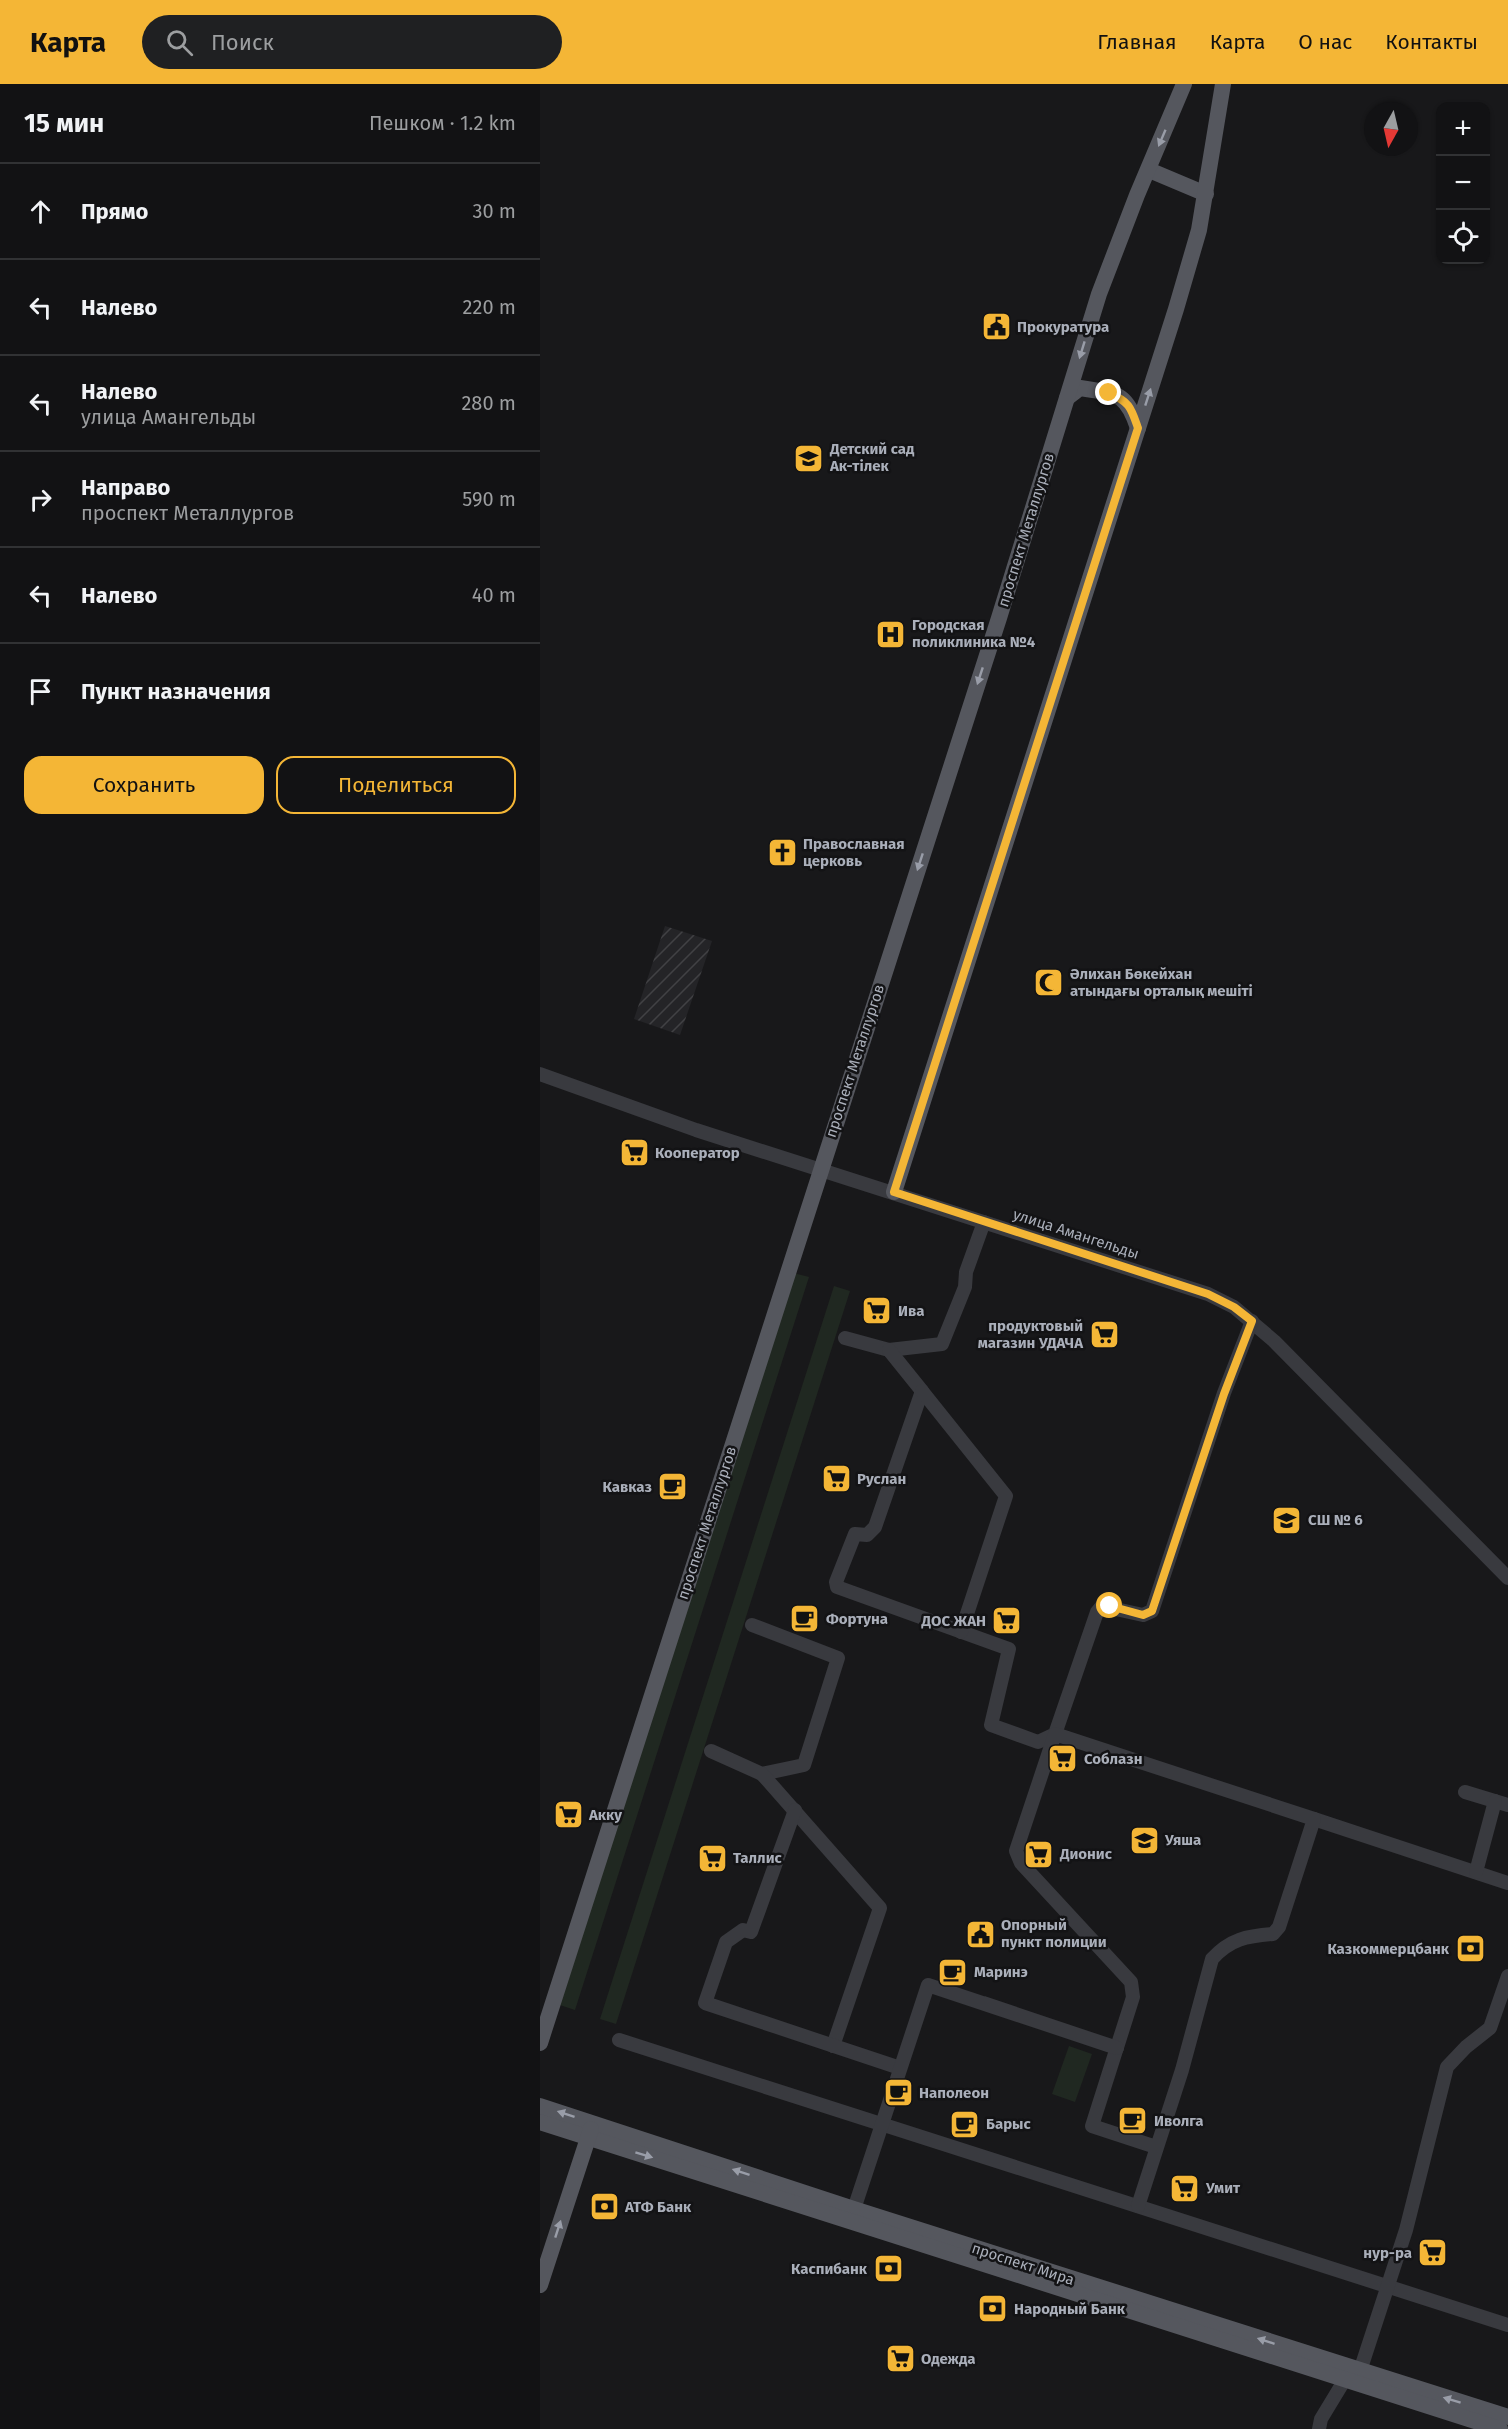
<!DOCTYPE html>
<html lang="ru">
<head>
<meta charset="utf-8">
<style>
  body { margin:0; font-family:"Fira Sans",sans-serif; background:#1f2022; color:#f1f3f6 }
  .controls { position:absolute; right:18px; top:18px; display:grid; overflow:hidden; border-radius:12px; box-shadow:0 2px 4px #0004 }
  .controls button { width:54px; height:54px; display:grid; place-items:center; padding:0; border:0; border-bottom:2px solid #313234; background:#121214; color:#f1f3f6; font:30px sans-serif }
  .compass { position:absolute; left:824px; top:18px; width:54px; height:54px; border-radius:50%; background:#121214; box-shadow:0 2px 4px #0004; rotate:188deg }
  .stop { position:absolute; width:18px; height:18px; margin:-14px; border:4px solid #f4b636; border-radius:50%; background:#fff }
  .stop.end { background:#f4b636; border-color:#fff; box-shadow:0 2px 6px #0008 }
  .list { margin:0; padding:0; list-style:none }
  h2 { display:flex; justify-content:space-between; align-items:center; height:78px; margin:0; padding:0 24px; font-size:26px }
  h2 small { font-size:20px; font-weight:400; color:#9c9ea0 }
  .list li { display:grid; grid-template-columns:39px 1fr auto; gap:18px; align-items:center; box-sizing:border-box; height:96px; padding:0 24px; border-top:2px solid #313234 }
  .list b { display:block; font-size:22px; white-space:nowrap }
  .list p { margin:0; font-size:20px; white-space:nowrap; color:#9c9ea0 }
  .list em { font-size:20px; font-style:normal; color:#9c9ea0 }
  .actions { display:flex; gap:12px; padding:18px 24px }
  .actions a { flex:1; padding:14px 0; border:2px solid #f4b636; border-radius:18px; text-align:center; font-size:21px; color:#f4b636 }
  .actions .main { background:#f4b636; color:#111 }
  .icon { flex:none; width:33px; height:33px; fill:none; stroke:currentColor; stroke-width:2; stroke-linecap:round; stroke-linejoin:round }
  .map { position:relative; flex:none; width:968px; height:2345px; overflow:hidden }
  header { display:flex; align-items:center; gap:36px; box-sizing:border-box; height:84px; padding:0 30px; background:#f4b636; color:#111 }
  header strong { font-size:28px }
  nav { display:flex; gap:33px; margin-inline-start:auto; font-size:21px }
  .search { width:420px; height:54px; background:#1f2022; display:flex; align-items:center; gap:15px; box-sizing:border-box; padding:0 21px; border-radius:33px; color:#9c9ea0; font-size:22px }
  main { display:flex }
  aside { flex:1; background:#121214 }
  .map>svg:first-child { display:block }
  .industrial { fill:url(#industrial-furrows) }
  .green { fill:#202821 }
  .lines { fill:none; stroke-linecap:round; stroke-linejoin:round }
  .minor { stroke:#393a3f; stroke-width:14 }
  .major { stroke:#55575e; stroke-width:16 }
  .oneway { fill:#999da8 }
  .route { stroke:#f4b636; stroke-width:8 }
  .labels { text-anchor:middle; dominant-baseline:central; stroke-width:5; stroke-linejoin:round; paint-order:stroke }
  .poi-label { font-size:15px; font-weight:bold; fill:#aaafba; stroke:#131315; text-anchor:start }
  .street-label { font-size:15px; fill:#aaafba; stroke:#131315 }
</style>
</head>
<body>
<header>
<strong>Карта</strong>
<div class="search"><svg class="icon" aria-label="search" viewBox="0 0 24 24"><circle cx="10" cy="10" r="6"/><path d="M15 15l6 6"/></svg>Поиск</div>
<nav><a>Главная</a><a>Карта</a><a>О нас</a><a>Контакты</a></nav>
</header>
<main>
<aside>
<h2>15 мин<small>Пешком · 1.2 km</small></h2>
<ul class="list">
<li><svg class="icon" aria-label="ahead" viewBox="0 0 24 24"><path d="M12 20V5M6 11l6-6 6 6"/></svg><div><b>Прямо</b></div><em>30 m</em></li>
<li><svg class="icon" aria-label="left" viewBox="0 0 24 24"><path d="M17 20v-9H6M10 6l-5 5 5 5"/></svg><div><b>Налево</b></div><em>220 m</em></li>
<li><svg class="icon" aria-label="left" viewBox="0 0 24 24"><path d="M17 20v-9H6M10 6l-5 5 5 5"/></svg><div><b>Налево</b><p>улица Амангельды</p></div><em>280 m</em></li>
<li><svg class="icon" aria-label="right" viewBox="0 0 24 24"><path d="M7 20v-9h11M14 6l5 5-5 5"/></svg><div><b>Направо</b><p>проспект Металлургов</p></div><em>590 m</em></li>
<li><svg class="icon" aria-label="left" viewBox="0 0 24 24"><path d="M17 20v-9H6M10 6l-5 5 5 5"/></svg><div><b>Налево</b></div><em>40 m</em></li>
<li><svg class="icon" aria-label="arrive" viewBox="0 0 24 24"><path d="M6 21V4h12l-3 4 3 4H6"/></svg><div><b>Пункт назначения</b></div></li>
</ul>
<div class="actions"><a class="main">Сохранить</a><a>Поделиться</a></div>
</aside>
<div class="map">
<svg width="968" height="2345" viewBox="0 0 968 2345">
  <defs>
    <pattern id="industrial-furrows" width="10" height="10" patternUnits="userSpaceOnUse" patternTransform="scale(1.5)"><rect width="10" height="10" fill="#242427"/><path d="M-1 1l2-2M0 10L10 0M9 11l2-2" fill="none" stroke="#414144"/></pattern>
  </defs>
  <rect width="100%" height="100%" fill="#18181a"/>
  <!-- industrial -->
  <path class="industrial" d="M125,842L172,857L140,951L94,935Z"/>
  <!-- green -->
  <g class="green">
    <path d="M253,1189L269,1193L35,1926L20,1921Z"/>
    <path d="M294,1202L310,1207L76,1940L60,1935Z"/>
    <path d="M529,1962L552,1970L535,2018L512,2010Z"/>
  </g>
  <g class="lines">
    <!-- minor -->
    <g class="minor">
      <path d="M0,990L156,1046L668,1210L694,1223L734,1257L968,1494"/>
      <path d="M305,1254L349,1266L402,1260L425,1203L426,1188L444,1138"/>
      <path d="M349,1266L382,1307L335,1443L327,1451L315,1450L296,1498L297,1503L469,1565L451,1641L498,1658L515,1650L557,1528L562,1522L603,1531L612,1527L684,1309L712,1237"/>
      <path d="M382,1307L466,1412L421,1548"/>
      <path d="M212,1541L298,1574L264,1681L222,1690"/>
      <path d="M171,1667L222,1690L340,1824L293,1962"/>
      <path d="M925,1708L968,1721"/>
      <path d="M255,1726L211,1848L203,1846L186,1858L165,1919L360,1984"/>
      <path d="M774,1735L968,1799"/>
      <path d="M936,1788L955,1717"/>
      <path d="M79,1956L968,2241"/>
      <path d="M598,2122L642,1986L672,1875C690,1855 707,1852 733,1850L739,1843L774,1735L515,1650L476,1767L481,1779L591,1898L593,1913L552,2042L616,2063"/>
      <path d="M314,2125L388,1901L577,1964L443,1919"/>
      <path d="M779,2345L781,2335L804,2297L820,2287L866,2146L907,1983L926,1963L950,1944L968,1892"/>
    </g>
    <!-- major -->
    <g class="major">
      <path d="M609,86L666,110"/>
      <path d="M527,314L540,304C576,310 586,307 598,344"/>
      <path d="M354,1108L636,225L659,146L683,0"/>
      <path d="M0,1959L459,534L559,210L597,111L644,0"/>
      <path d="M0,2022L314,2125L968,2333"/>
      <path d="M0,2038L960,2345"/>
      <path d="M0,2201L51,2045"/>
    </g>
  </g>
  <!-- one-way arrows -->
  <defs><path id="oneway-solid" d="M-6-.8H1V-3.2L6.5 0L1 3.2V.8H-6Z" transform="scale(1.5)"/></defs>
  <g class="oneway">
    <use href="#oneway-solid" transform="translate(622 54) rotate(113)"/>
    <use href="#oneway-solid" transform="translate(542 266) rotate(107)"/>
    <use href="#oneway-solid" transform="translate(608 313) rotate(-72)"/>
    <use href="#oneway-solid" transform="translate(440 592) rotate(108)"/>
    <use href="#oneway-solid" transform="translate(380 778) rotate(108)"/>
    <use href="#oneway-solid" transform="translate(26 2030) rotate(-162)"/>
    <use href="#oneway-solid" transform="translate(104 2071) rotate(17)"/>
    <use href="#oneway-solid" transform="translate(201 2088) rotate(-162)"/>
    <use href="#oneway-solid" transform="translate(18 2145) rotate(-72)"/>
    <use href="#oneway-solid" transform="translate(726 2257) rotate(-162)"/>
    <use href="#oneway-solid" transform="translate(912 2316) rotate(-163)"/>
  </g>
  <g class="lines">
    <!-- route -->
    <path class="route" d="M569,309C590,318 591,324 598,344L354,1108L668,1210L694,1223L712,1237L684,1310L612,1527L603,1531L570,1522"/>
  </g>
  <!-- icons -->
  <defs>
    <symbol id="civic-square" viewBox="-11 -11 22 22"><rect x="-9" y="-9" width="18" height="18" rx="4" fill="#f4b636" stroke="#131315"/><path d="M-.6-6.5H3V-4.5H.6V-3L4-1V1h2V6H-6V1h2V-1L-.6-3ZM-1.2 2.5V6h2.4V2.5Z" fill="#111"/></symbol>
    <symbol id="school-square" viewBox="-11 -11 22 22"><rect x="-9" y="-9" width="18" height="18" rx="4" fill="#f4b636" stroke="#131315"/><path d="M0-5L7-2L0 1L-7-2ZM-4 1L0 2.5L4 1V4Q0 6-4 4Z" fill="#111"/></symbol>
    <symbol id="hospital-square" viewBox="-11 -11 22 22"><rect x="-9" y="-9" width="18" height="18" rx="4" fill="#f4b636" stroke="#131315"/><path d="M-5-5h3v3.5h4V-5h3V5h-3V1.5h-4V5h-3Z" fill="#111"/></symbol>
    <symbol id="church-square" viewBox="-11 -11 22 22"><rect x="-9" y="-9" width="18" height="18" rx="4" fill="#f4b636" stroke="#131315"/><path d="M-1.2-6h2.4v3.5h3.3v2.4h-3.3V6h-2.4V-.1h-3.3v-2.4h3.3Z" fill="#111"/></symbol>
    <symbol id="mosque-square" viewBox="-11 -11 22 22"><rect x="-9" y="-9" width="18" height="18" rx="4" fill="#f4b636" stroke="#131315"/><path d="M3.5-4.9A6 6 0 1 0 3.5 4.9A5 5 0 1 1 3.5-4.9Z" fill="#111"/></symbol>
    <symbol id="supermarket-square" viewBox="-11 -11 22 22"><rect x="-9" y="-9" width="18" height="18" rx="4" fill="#f4b636" stroke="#131315"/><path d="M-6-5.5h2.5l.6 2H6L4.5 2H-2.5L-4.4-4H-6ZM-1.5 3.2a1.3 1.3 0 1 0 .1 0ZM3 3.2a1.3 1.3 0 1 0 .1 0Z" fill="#111"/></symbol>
    <symbol id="cafe-square" viewBox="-11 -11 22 22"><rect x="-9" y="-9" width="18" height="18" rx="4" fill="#f4b636" stroke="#131315"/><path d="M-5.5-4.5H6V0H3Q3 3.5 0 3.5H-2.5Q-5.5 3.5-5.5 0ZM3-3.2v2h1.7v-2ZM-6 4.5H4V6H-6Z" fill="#111"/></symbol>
    <symbol id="bank-square" viewBox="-11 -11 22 22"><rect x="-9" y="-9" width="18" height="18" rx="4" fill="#f4b636" stroke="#131315"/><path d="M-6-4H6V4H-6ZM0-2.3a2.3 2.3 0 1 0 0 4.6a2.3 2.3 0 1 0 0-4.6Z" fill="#111"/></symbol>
  </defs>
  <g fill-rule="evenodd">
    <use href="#civic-square" x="440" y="226" width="33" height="33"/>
    <use href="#school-square" x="252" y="358" width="33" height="33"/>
    <use href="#hospital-square" x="334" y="534" width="33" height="33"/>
    <use href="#church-square" x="226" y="752" width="33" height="33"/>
    <use href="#mosque-square" x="492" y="882" width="33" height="33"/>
    <use href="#supermarket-square" x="78" y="1052" width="33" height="33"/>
    <use href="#supermarket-square" x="320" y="1210" width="33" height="33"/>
    <use href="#supermarket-square" x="548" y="1234" width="33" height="33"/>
    <use href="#supermarket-square" x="280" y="1378" width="33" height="33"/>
    <use href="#cafe-square" x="116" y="1386" width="33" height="33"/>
    <use href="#school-square" x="730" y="1420" width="33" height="33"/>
    <use href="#cafe-square" x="248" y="1518" width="33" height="33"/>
    <use href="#supermarket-square" x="450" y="1520" width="33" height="33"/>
    <use href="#supermarket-square" x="506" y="1658" width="33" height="33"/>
    <use href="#supermarket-square" x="12" y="1714" width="33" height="33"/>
    <use href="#school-square" x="588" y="1740" width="33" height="33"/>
    <use href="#supermarket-square" x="482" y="1754" width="33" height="33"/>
    <use href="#supermarket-square" x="156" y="1758" width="33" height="33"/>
    <use href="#civic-square" x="424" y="1834" width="33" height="33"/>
    <use href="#bank-square" x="914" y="1848" width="33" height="33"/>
    <use href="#cafe-square" x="396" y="1872" width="33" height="33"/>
    <use href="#cafe-square" x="342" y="1992" width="33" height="33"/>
    <use href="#cafe-square" x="576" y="2020" width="33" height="33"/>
    <use href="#cafe-square" x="408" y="2024" width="33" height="33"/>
    <use href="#supermarket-square" x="628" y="2088" width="33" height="33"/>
    <use href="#bank-square" x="48" y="2106" width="33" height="33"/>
    <use href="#supermarket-square" x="876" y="2152" width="33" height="33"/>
    <use href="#bank-square" x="332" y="2168" width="33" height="33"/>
    <use href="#bank-square" x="436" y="2208" width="33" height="33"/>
    <use href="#supermarket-square" x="344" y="2258" width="33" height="33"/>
  </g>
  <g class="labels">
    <!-- poi labels -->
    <g class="poi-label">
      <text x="477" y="243">Прокуратура</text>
      <text x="290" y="365">Детский сад<tspan x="290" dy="17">Ак-тiлек</tspan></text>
      <text x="372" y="541">Городская<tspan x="372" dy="17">поликлиника №4</tspan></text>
      <text x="263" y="760">Православная<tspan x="263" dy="17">церковь</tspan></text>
      <text x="530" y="890">Әлихан Бөкейхан<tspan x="530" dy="17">атындағы орталық мешіті</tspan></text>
      <text x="115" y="1069">Кооператор</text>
      <text x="358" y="1227">Ива</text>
      <text x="543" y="1242" text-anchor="end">продуктовый<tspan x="543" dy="17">магазин УДАЧА</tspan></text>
      <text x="317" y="1395">Руслан</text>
      <text x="112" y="1403" text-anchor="end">Кавказ</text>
      <text x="768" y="1436">СШ № 6</text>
      <text x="286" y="1535">Фортуна</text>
      <text x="446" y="1537" text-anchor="end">ДОС ЖАН</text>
      <text x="544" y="1675">Соблазн</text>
      <text x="49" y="1731">Акку</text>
      <text x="625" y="1756">Уяша</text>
      <text x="520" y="1770">Дионис</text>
      <text x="193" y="1774">Таллис</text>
      <text x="461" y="1841">Опорный<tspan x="461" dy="17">пункт полиции</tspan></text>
      <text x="909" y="1865" text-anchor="end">Казкоммерцбанк</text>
      <text x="434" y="1888">Маринэ</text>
      <text x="379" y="2009">Наполеон</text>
      <text x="614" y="2037">Иволга</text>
      <text x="446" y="2040">Барыс</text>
      <text x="666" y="2104">Умит</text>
      <text x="85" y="2123">АТФ Банк</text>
      <text x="872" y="2169" text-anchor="end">нур-ра</text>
      <text x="327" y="2185" text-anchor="end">Каспибанк</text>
      <text x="474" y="2225">Народный Банк</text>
      <text x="381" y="2275">Одежда</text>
    </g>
    <!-- street labels -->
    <g class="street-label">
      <text transform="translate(486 446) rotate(-73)">проспект Металлургов</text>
      <text transform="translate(315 977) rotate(-72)">проспект Металлургов</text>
      <text transform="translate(536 1150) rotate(18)">улица Амангельды</text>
      <text transform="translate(167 1439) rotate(-72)">проспект Металлургов</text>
      <text transform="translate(483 2180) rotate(18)">проспект Мира</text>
    </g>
  </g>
</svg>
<div class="controls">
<button>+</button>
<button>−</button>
<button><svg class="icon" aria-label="locate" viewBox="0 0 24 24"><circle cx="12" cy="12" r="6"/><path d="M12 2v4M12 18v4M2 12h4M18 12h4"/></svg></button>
</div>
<svg class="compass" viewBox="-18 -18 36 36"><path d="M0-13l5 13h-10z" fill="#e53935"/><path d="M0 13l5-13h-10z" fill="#9c9ea0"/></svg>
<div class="stop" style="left:570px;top:1522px"></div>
<div class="stop end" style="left:569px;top:309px"></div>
</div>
</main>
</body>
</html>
